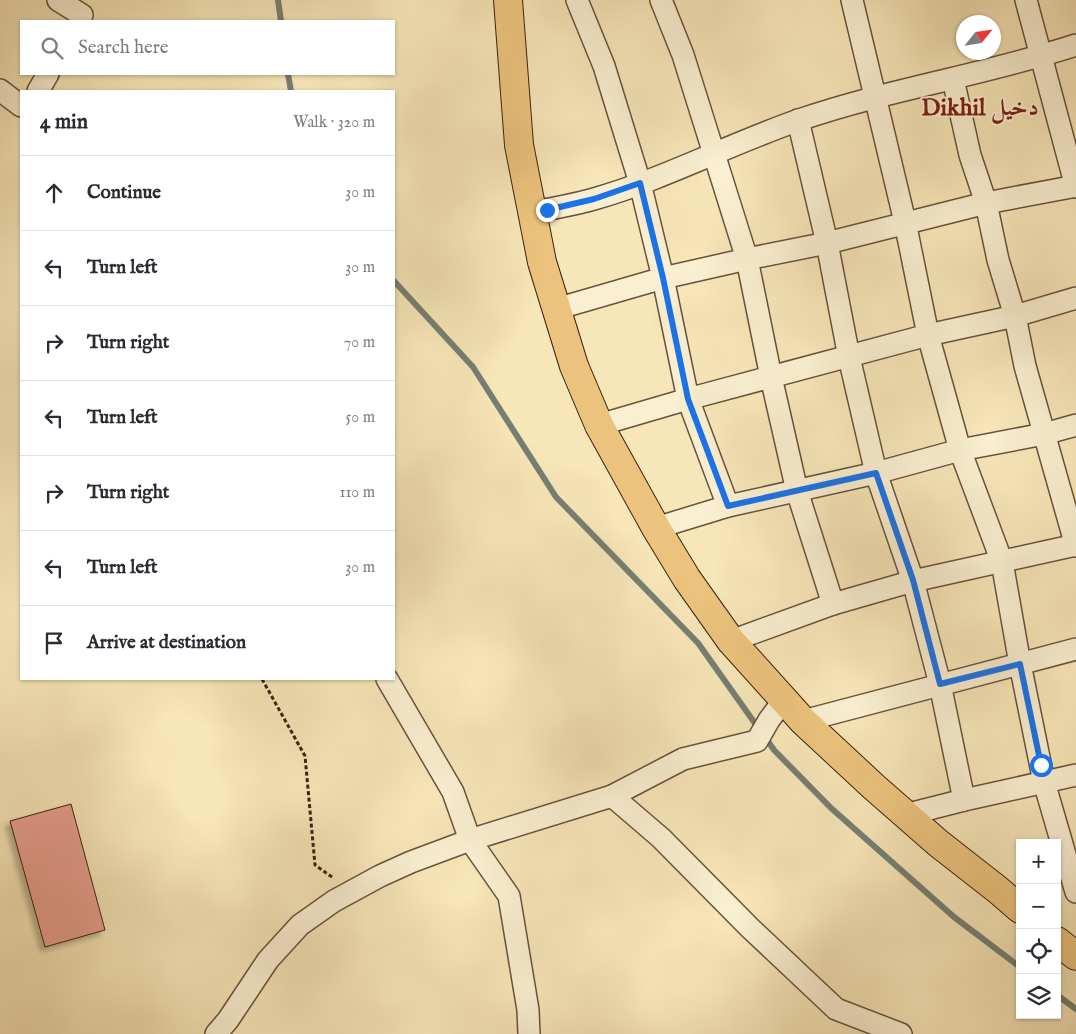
<!DOCTYPE html>
<html lang="en">
<head>
<meta charset="utf-8">
<style>
  body { margin:0; font-family:"IM FELL English",Amiri,serif; background:#f2f2f3; color:#2b2b33 }
  .controls { position:absolute; right:15px; bottom:15px; display:grid; overflow:hidden; border-radius:0px; box-shadow:0 1px 4px #0004 }
  .controls button { width:45px; height:45px; display:grid; place-items:center; padding:0; border:0; border-bottom:1px solid #e1e1e2; background:#fff; color:#2b2b33; font:25px sans-serif }
  .compass { position:absolute; left:956px; top:15px; width:45px; height:45px; border-radius:50%; background:#fff; box-shadow:0 1px 4px #0004; rotate:60deg }
  .stop { position:absolute; width:15px; height:15px; margin:-11px; border:4px solid #1a73e8; border-radius:50%; background:#fff }
  .stop.end { background:#1a73e8; border-color:#fff; box-shadow:0 1px 5px #0008 }
  .list { margin:0; padding:0; list-style:none }
  h2 { display:flex; justify-content:space-between; align-items:center; height:65px; margin:0; padding:0 20px; font-size:21px }
  h2 small { font-size:16px; font-weight:400; color:#7c7c81 }
  .list li { display:grid; grid-template-columns:32px 1fr auto; gap:15px; align-items:center; box-sizing:border-box; height:75px; padding:0 20px; border-top:1px solid #e1e1e2 }
  .list b { display:block; font-size:19px; white-space:nowrap }
  .list em { font-size:16px; font-style:normal; color:#7c7c81 }
  .icon { flex:none; width:28px; height:28px; fill:none; stroke:currentColor; stroke-width:2; stroke-linecap:round; stroke-linejoin:round }
  .map { position:relative; flex:none; width:1076px; height:1034px; overflow:hidden }
  .search { position:absolute; background:#fff; box-shadow:0 1px 4px #0004; left:20px; top:20px; width:375px; height:55px; display:flex; align-items:center; gap:12px; box-sizing:border-box; padding:0 18px; border-radius:0px; color:#7c7c81; font-size:19px }
  .panel { position:absolute; background:#fff; box-shadow:0 1px 4px #0004; left:20px; top:90px; width:375px; height:590px; border-radius:0px }
  .map>svg:first-child { display:block }
  .lines { fill:none; stroke-linecap:round; stroke-linejoin:round }
  .stream { stroke:#767f74; stroke-width:6 }
  .building { fill:#e79f8e; stroke:#392114; filter:url(#shadow) }
  .street-casing { stroke:#68523d; stroke-width:24 }
  .highway-casing { stroke:#392114; stroke-width:30 }
  .path { stroke:#392114; stroke-width:3; stroke-dasharray:4 2.5; stroke-linecap:butt }
  .street { stroke:#faefd1; stroke-width:21 }
  .highway { stroke:#ecc37c; stroke-width:28 }
  .route { stroke:#1a73e8; stroke-width:6 }
  .labels { text-anchor:middle; dominant-baseline:central; stroke-width:4; stroke-linejoin:round; paint-order:stroke }
  .district-label { font-size:24px; font-weight:bold; fill:#7a1f14; stroke:#faefd1 }
</style>
</head>
<body>
<div class="map">
<svg width="1076" height="1034" viewBox="0 0 1076 1034">
  <defs>
    <filter id="shadow"><feDropShadow dx="-4.5" dy="4.5" stdDeviation="2.5" flood-color="#0004"/></filter>
  </defs>
  <rect width="100%" height="100%" fill="#f7e6b8"/>
  <filter id="stains"><feTurbulence type="fractalNoise" baseFrequency=".004" numOctaves="4"/><feColorMatrix values="0 0 0 0 .2 0 0 0 0 .09 0 0 0 0 .02 0 0 0 .5 -.17"/></filter>
  <radialGradient id="worn" r=".72"><stop offset=".6" stop-color="#630" stop-opacity="0"/><stop offset="1" stop-color="#630" stop-opacity=".3"/></radialGradient>
  <g class="lines">
    <!-- stream -->
    <g class="stream">
      <path d="M278,0L281,21"/>
      <path d="M288,74L291,91"/>
      <path d="M394,281L473,367L556,497L698,643L759,729"/>
      <path d="M765,737L774,750L831,808L954,917L1020,967"/>
      <path d="M1057,995L1076,1009"/>
    </g>
  </g>
  <!-- building -->
  <path class="building" d="M71,804L105,930L45,947L10,821Z"/>
  <g class="lines">
    <defs>
      <g id="street">
        <path d="M58,0L82,15"/>
        <path d="M577,0L604,66L640,183L663,278L688,399L728,506"/>
        <path d="M661,0L683,55L747,259L771,377L797,491L833,604"/>
        <path d="M852,0L905,222L928,335L960,450L1002,562L1020,664L1044,782L1076,892"/>
        <path d="M1026,0L1076,187"/>
        <path d="M953,79L970,155L986,203L998,260L1015,316L1025,366L1076,546"/>
        <path d="M0,90L21,106"/>
        <path d="M38,91L48,74"/>
        <path d="M798,120L827,243L849,357L876,473L913,581L940,684L964,800"/>
        <path d="M531,213C552,208 574,205 594,199C664,179 730,144 799,120C889,89 985,75 1076,45"/>
        <path d="M556,309L663,278L747,259L827,243L986,203L1076,186"/>
        <path d="M599,425L688,399L928,335L1015,316L1076,298"/>
        <path d="M656,528L728,506L876,473L960,450L1044,434L1076,425"/>
        <path d="M731,641L833,604L913,581L1076,545"/>
        <path d="M387,679L453,792L470,840L509,896L528,1010L529,1034"/>
        <path d="M803,721L1076,649"/>
        <path d="M612,796L661,838L749,927L836,1009L901,1034"/>
        <path d="M905,815L964,800L1076,775"/>
        <path d="M216,1034L228,1020L268,960L300,925L334,901L380,876L411,862L470,840L612,796L683,759L757,741L769,720L784,700"/>
      </g>
      <g id="highway">
        <path d="M508,0L519,145L542,262L574,366L599,425L656,528L687,579L731,641L803,721L874,787L938,843L998,890L1020,909"/>
        <path d="M1057,941L1076,956"/>
      </g>
    </defs>
    <!-- street casing -->
    <use href="#street" class="street-casing"/>
    <!-- highway casing -->
    <use href="#highway" class="highway-casing"/>
    <!-- path -->
    <path class="path" d="M262,679L305,756L315,865L332,877"/>
    <!-- street -->
    <use href="#street" class="street"/>
    <!-- highway -->
    <use href="#highway" class="highway"/>
  </g>
  <g class="lines">
    <!-- route -->
    <path class="route" d="M547,210L594,199L640,183L663,278L688,399L728,506L876,473L913,580L940,684L1020,664L1041,765"/>
  </g>
  <g class="labels">
    <!-- district labels -->
    <g class="district-label">
      <text x="980" y="108">Dikhil دخيل</text>
    </g>
  </g>
  <rect width="100%" height="100%" filter="url(#stains)"/>
  <rect width="100%" height="100%" fill="url(#worn)"/>
</svg>
<div class="controls">
<button>+</button>
<button>−</button>
<button><svg class="icon" aria-label="locate" viewBox="0 0 24 24"><circle cx="12" cy="12" r="6"/><path d="M12 2v4M12 18v4M2 12h4M18 12h4"/></svg></button>
<button><svg class="icon" aria-label="layers" viewBox="0 0 24 24"><path d="M12 4l9 5-9 5-9-5zM3 14l9 5 9-5"/></svg></button>
</div>
<svg class="compass" viewBox="-18 -18 36 36"><path d="M0-13l5 13h-10z" fill="#e53935"/><path d="M0 13l5-13h-10z" fill="#7c7c81"/></svg>
<div class="stop" style="left:1041px;top:765px"></div>
<div class="stop end" style="left:547px;top:210px"></div>
<div class="search"><svg class="icon" aria-label="search" viewBox="0 0 24 24"><circle cx="10" cy="10" r="6"/><path d="M15 15l6 6"/></svg>Search here</div>
<section class="panel">
<h2>4 min<small>Walk · 320 m</small></h2>
<ul class="list">
<li><svg class="icon" aria-label="ahead" viewBox="0 0 24 24"><path d="M12 20V5M6 11l6-6 6 6"/></svg><div><b>Continue</b></div><em>30 m</em></li>
<li><svg class="icon" aria-label="left" viewBox="0 0 24 24"><path d="M17 20v-9H6M10 6l-5 5 5 5"/></svg><div><b>Turn left</b></div><em>30 m</em></li>
<li><svg class="icon" aria-label="right" viewBox="0 0 24 24"><path d="M7 20v-9h11M14 6l5 5-5 5"/></svg><div><b>Turn right</b></div><em>70 m</em></li>
<li><svg class="icon" aria-label="left" viewBox="0 0 24 24"><path d="M17 20v-9H6M10 6l-5 5 5 5"/></svg><div><b>Turn left</b></div><em>50 m</em></li>
<li><svg class="icon" aria-label="right" viewBox="0 0 24 24"><path d="M7 20v-9h11M14 6l5 5-5 5"/></svg><div><b>Turn right</b></div><em>110 m</em></li>
<li><svg class="icon" aria-label="left" viewBox="0 0 24 24"><path d="M17 20v-9H6M10 6l-5 5 5 5"/></svg><div><b>Turn left</b></div><em>30 m</em></li>
<li><svg class="icon" aria-label="arrive" viewBox="0 0 24 24"><path d="M6 21V4h12l-3 4 3 4H6"/></svg><div><b>Arrive at destination</b></div></li>
</ul>
</section>
</div>
</body>
</html>
